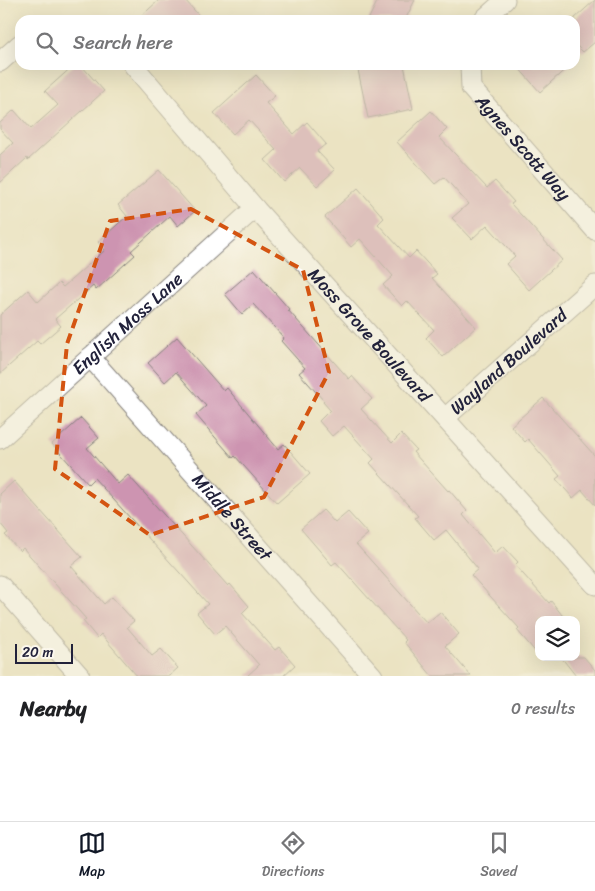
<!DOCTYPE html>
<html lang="en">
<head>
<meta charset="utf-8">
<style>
  body { margin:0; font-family:Sriracha,sans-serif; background:#f2f2f2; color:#202124 }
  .controls { position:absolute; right:15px; bottom:15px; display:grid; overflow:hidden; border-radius:10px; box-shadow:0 5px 20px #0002 }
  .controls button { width:45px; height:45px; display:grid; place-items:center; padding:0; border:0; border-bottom:1px solid #e0e0e0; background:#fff; color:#202124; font:25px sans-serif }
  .scale { position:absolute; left:15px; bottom:12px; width:58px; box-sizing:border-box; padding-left:5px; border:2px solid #22223b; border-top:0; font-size:14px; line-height:18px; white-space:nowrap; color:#22223b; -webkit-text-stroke:4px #fbf7ec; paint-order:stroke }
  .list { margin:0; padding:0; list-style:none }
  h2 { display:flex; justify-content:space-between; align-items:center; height:65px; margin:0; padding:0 20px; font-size:21px }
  h2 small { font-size:16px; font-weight:400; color:#757577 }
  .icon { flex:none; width:28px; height:28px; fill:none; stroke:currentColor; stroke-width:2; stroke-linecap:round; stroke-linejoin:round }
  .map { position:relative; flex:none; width:595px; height:676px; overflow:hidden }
  .search { position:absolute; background:#fff; box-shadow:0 5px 20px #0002; left:15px; right:15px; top:15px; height:55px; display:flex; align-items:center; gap:12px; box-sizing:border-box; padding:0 18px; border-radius:15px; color:#757577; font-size:19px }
  .sheet { height:145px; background:#fff }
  nav { display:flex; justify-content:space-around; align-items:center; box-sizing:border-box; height:70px; border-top:1px solid #e0e0e0; background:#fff; font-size:14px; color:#757577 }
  nav a { display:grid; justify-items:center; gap:2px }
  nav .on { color:#111827 }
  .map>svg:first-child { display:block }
  .building { fill:#cd94b1 }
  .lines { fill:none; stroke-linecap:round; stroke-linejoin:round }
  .street-casing { stroke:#86827e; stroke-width:21 }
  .street { stroke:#fff; stroke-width:19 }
  .marked { fill:none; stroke:#d45411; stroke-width:4; stroke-dasharray:10 6; stroke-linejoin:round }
  .labels { text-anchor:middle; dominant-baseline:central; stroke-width:4; stroke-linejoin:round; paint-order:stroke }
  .street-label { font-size:18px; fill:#22223b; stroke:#fbf7ec }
</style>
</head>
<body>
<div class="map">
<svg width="595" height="676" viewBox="0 0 595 676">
  <rect width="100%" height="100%" fill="#fbf7ec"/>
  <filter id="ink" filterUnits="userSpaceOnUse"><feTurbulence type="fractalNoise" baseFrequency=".02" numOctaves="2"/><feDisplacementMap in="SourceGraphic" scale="10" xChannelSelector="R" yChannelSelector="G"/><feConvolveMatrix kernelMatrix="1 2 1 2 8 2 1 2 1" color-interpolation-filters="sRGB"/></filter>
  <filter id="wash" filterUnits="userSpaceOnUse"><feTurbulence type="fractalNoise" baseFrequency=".0096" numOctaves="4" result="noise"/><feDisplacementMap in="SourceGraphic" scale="20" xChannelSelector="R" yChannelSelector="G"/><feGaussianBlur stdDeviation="1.12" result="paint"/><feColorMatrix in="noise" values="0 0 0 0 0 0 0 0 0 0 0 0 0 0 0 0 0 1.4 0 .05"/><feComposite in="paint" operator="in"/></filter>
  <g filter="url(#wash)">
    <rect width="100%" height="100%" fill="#ebe3c2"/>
    <g id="blocks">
      <!-- building -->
      <g class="building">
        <path d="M159,0H185L203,20H137Z"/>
        <path d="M378,0H415L405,20H368Z"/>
        <path d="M595,0V42L583,52L575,44V18Z"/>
        <path d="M74,65H81L104,91L28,160L27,158L0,183V155L13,143L0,129V123L14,110L31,129L58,105L45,91Z"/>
        <path d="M357,65H404L413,109L368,118Z"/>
        <path d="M516,65H570L540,92Z"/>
        <path d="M256,75L275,96L266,103L294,134L307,122L326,144L317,151L335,170L317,186L300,168L284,182L265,160L276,150L249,120L233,134L214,113Z"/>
        <path d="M431,111L447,129L439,137L487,188L495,181L514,202L511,204L562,260L529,290L506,264L515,256L487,225L472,239L452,218L468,204L444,177L435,184L397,142Z"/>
        <path d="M159,170L195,211L178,226L170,216L131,251L135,255L96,290L93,286L55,319L61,326L40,344L37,341L0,374V315L28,290L38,302L59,283L63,287L105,250L98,242L127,216L118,205Z"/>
        <path d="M358,188L384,218L378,224L409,258L416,251L437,274L432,278L476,327L443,357L426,338L434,330L407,301L402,306L383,285L393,276L360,239L351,247L325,217Z"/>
        <path d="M254,269L289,309L288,310L349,379L352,376L372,399L361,409L392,443L401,434L416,450L413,452L448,491L449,490L467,511L463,515L495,553L503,546L518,562L515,565L549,603L551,601L566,620H539V656L517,630L519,628L471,575L478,569L446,530L434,540L415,518L418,516L370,463L374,459L344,426L332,436L319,421L330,410L323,402L324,401L299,373L305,368L281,341L284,338L253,304L242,314L225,294Z"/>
        <path d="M177,337L224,391L227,388L278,449L284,444L310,474L277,503L235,456L233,458L196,415L206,406L176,372L165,382L148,363Z"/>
        <path d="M543,398L595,456V505L582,490L573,498L556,479L560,476L528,439L525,442L511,426Z"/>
        <path d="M81,418L99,438L87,448L118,484L128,475L228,586L230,584L249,606L242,613L275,650L279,647L295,665L283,676H247L259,665L225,626L215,634L197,613L208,604L94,478L88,484L52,444Z"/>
        <path d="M14,481L82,557L71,566L104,604L112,597L134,621L127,627L152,656L161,649L178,668L169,676H137L101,634L97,638L83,621L86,619L23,548L20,551L5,535L8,533L0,523V494Z"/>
        <path d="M323,510L335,523L348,512L368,534L356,544L427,623L440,612L459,634L445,646L471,676H432L404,642L406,640L336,562L332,565L301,529Z"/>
        <path d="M561,657H584L595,670V676H576Z"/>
      </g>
    </g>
  </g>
  <g filter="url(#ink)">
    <use href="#blocks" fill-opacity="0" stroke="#86827e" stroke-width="1"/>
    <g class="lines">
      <defs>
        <g id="street">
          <path d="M484,20L485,18L505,0"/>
          <path d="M0,62L20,44"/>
          <path id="s1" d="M133,65L255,208L595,585"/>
          <path id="s2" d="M470,65L471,88L595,230"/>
          <path id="s3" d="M90,357L373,676"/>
          <path id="s4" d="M445,418L595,285"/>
          <path id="s5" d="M0,439L255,208"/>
          <path d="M0,585L80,676"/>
        </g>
      </defs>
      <!-- street casing -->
      <use href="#street" class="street-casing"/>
      <!-- street -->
      <use href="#street" class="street"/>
    </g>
  </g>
  <!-- marked area -->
  <path d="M0 0H595V676H0ZM191,209L303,270L329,372L264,497L150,535L55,469L67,344L110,221Z" fill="#ebe3c2" fill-opacity=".55" fill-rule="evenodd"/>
  <path class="marked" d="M191,209L303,270L329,372L264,497L150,535L55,469L67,344L110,221Z"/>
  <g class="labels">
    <!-- street labels -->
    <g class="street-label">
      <text stroke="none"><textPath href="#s2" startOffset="102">Agnes Scott Way</textPath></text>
      <text stroke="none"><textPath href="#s5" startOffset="172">English Moss Lane</textPath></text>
      <text stroke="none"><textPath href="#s1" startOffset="359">Moss Grove Boulevard</textPath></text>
      <text stroke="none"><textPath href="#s4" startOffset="85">Wayland Boulevard</textPath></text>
      <text stroke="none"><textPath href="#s3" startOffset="214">Middle Street</textPath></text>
    </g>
  </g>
</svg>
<div class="controls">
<button><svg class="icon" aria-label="layers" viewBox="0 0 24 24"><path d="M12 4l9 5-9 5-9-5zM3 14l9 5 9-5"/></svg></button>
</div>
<div class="scale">20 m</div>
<div class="search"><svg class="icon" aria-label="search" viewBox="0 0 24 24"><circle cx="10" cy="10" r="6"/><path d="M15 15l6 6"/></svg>Search here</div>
</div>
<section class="sheet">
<h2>Nearby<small>0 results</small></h2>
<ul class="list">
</ul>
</section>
<nav>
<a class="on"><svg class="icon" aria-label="map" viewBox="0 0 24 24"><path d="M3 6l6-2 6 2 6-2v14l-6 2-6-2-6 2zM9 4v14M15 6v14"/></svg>Map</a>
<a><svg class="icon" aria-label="directions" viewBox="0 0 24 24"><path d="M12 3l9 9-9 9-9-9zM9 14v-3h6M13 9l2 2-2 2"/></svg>Directions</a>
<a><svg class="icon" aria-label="saved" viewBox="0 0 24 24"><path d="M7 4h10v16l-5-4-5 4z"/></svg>Saved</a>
</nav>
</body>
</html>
